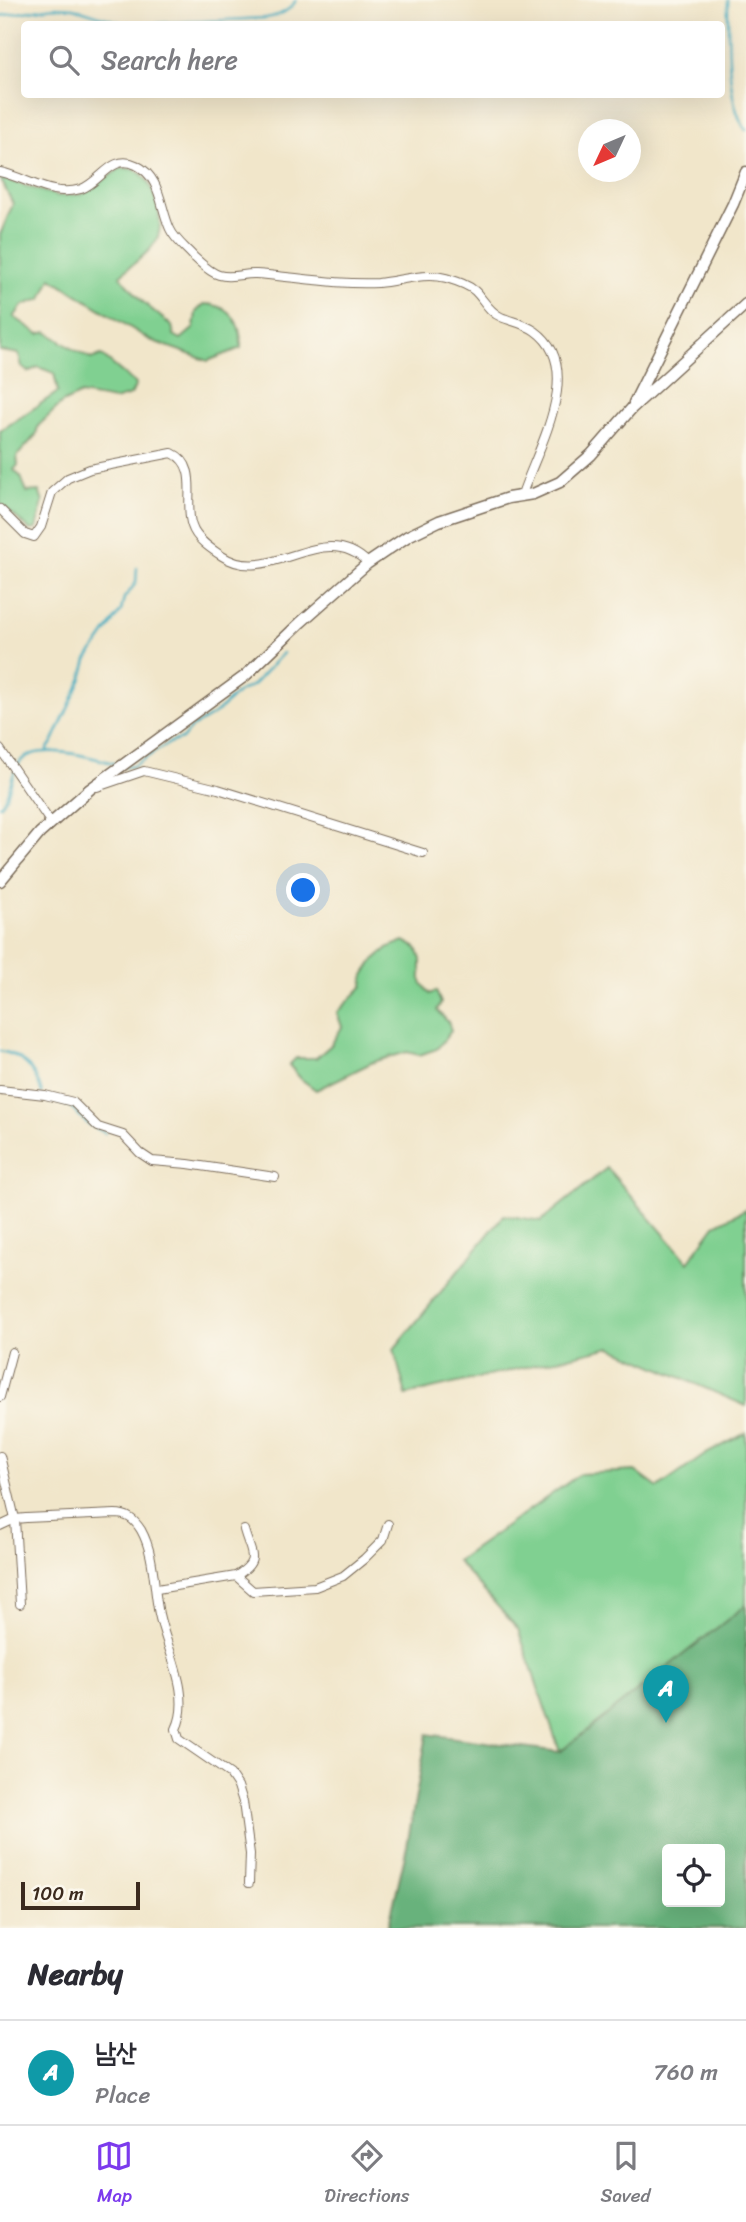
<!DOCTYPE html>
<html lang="en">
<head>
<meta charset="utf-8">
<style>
  body { margin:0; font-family:Sriracha,"Poor Story",sans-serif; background:#f7f7f7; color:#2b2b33 }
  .controls { position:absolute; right:21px; bottom:21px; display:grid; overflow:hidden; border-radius:7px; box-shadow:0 7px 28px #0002 }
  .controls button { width:63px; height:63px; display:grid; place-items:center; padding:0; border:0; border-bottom:2px solid #e1e1e2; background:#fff; color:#2b2b33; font:35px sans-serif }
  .compass { position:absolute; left:578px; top:119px; width:63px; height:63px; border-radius:50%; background:#fff; box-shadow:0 7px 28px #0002; rotate:226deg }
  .scale { position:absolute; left:21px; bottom:18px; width:119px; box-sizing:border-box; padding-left:7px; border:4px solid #3b2a1e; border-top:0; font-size:19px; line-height:24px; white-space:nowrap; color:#3b2a1e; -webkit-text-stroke:5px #fbf7ec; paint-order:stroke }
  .you { position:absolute; left:304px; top:891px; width:24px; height:24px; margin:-18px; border:5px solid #fff; border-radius:50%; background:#1a73e8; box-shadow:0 0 0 10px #1a73e833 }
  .badge { display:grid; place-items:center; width:46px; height:46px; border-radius:50%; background:#7c3aed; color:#fff; font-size:23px; font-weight:700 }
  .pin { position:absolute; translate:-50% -58px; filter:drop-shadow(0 2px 4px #0008) }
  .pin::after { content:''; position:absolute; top:37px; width:24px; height:21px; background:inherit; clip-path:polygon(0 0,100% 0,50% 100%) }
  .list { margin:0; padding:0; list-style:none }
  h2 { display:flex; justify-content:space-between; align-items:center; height:91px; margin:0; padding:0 28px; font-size:30px }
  h2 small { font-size:23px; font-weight:400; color:#7c7c81 }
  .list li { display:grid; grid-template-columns:46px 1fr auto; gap:21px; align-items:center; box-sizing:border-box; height:105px; padding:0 28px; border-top:2px solid #e1e1e2 }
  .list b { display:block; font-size:26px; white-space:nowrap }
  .list p { margin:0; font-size:23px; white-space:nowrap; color:#7c7c81 }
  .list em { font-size:23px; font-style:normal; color:#7c7c81 }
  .icon { flex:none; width:38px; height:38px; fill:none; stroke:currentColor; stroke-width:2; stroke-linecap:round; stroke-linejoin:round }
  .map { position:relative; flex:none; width:746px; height:1928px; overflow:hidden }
  .search { position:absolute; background:#fff; box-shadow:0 7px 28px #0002; left:21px; right:21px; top:21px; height:77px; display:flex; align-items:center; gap:18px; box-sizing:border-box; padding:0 24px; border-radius:7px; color:#7c7c81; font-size:26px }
  .sheet { height:196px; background:#fff }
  nav { display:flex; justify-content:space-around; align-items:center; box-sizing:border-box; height:98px; border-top:2px solid #e1e1e2; background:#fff; font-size:19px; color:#7c7c81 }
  nav a { display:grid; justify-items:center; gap:4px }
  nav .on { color:#7c3aed }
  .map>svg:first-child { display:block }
  .green { fill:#80d091; stroke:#5e7d58; stroke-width:2 }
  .forest { fill:#68b27b; stroke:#526e4c; stroke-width:2; fill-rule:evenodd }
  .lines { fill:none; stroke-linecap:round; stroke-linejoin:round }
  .stream { stroke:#41acc0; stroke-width:2.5 }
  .street-casing { stroke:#7b6c5a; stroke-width:10 }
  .secondary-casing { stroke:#7b6c5a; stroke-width:13 }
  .street { stroke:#fff; stroke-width:8 }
  .secondary { stroke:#fff; stroke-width:10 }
</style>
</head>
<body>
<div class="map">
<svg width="746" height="1928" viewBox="0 0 746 1928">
  <rect width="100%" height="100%" fill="#fbf7ec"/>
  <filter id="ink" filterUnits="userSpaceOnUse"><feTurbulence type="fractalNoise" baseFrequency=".0143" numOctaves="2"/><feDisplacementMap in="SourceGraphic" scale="14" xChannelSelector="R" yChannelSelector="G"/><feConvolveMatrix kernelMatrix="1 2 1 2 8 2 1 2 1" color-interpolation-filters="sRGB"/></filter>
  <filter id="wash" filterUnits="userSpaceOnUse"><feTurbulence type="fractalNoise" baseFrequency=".00686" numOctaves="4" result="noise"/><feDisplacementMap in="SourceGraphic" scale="28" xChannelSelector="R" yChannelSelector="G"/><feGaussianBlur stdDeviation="1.57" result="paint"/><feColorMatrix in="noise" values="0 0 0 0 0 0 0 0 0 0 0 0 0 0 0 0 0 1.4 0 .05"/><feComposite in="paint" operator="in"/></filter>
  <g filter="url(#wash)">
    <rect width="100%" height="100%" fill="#f1e6ca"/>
    <!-- green -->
    <g class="green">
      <path d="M121,168C127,168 132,168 137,171C153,179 164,220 158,236C153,252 131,264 120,276L144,303L172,326L174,335L181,339L194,328L196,312L204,304C231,305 242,323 241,348L208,361L150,340L51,278L42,299L23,305L14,317L39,334L47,332L73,349L92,359L101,355L136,384L131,395L114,400L81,394L62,403L38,426L36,435L17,456L18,465L14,470L21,477L27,492L39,491L43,502L36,529L30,530L0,503V431L58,392L54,373L38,367L28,372L22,367L19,354L0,351V235L13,204L0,178L58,196L83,194Z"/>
      <path d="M404,941L417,948L421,960V982L430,994L436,991L441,1003L437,1010L449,1023L451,1031L437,1049L419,1055L407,1052L373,1062L316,1090L301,1079L289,1065L296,1058H316L331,1045L342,1027L337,1013L363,986L364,975L374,960L389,947Z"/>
      <path d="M607,1168L688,1262L715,1225L746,1209V1406L611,1347L406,1395L394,1349L504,1215L541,1221Z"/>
      <path d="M746,1433V1605L560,1752L518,1629L457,1561L580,1474L635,1471L658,1488L706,1454Z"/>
    </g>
    <!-- forest -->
    <path class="forest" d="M746,1605V1928H388L407,1846L427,1734L560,1752ZM667,1849H720V1902H667Z"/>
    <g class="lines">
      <!-- stream -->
      <g class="stream">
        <path d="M728,0C728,34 726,104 746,130"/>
        <path d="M0,16L54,7L74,8L125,24"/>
        <path d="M146,24L266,18C278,16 290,12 296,0"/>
        <path d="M47,750L53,741L82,678L87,660L121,611L124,598L136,583L137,568"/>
        <path d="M125,767L133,766L171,742L182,739L191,728L216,713L237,693L253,685L283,653"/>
        <path d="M0,806C12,793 9,776 20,762C37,741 96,758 119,765"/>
        <path d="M0,1051C24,1055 35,1071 42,1093"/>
        <path d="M53,1101L70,1106L88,1124L105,1133"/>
      </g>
    </g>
  </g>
  <g filter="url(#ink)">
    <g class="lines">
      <defs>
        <g id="street">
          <path d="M0,172C28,178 51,198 81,189C101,182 112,153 136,165C161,177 160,207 170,229C175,240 186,248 194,257C202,264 209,272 219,275C232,279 244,273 256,274C296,277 338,285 378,283C400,281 424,272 446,278C456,281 467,284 475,291C484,300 489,312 501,317C513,322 524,323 535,331C587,368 536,451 521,497"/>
          <path d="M0,509L25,534L34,537L41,527L52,492L68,478L90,469L172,453C201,466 183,503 192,526C196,539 211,549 222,556C270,588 322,517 368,563"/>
          <path d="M0,749L51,823"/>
          <path d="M97,787L144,771L218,789L423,853"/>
          <path d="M0,1090L45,1095L73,1102L98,1127L123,1135L140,1153L152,1161L188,1164L275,1177"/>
          <path d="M0,1397L12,1352"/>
          <path d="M0,1456L15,1519L20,1604"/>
          <path d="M0,1526L15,1519L26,1518L115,1514C127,1514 134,1519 141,1530C155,1555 153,1586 159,1614C166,1648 193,1695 176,1729L179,1739L230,1774L238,1786L243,1802L250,1854L249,1883"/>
          <path d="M236,1576C261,1560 251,1555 244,1530"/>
          <path d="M157,1589L236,1576L253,1591L315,1587L343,1576L364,1559L383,1540L388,1524"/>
        </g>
        <g id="secondary">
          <path d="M634,403L733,204L746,172"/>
          <path d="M0,881L40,833L90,789L245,676L300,623L368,563L408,536L439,521L508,498L533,494L560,482L591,455L632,408L746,304"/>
        </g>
      </defs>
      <!-- street casing -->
      <use href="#street" class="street-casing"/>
      <!-- secondary casing -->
      <use href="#secondary" class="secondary-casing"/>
      <!-- street -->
      <use href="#street" class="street"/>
      <!-- secondary -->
      <use href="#secondary" class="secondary"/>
    </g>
  </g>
</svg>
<div class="controls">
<button><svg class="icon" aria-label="locate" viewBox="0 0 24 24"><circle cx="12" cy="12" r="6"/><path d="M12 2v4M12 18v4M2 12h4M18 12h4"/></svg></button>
</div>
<svg class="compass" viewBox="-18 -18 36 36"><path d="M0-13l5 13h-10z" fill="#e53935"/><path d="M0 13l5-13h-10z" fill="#7c7c81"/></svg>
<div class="scale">100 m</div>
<div class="you"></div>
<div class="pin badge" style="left:666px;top:1723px;background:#0f9aa8">A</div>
<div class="search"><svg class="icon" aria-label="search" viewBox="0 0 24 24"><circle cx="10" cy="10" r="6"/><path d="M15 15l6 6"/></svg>Search here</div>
</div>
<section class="sheet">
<h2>Nearby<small></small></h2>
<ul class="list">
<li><span class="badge" style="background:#0f9aa8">A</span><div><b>남산</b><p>Place</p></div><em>760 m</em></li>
</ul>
</section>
<nav>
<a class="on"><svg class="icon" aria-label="map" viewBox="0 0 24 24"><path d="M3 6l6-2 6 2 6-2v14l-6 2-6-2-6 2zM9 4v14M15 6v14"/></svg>Map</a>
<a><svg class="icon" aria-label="directions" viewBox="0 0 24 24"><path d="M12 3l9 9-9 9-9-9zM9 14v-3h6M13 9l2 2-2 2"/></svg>Directions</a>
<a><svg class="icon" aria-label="saved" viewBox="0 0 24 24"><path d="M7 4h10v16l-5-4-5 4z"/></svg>Saved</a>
</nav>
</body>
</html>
